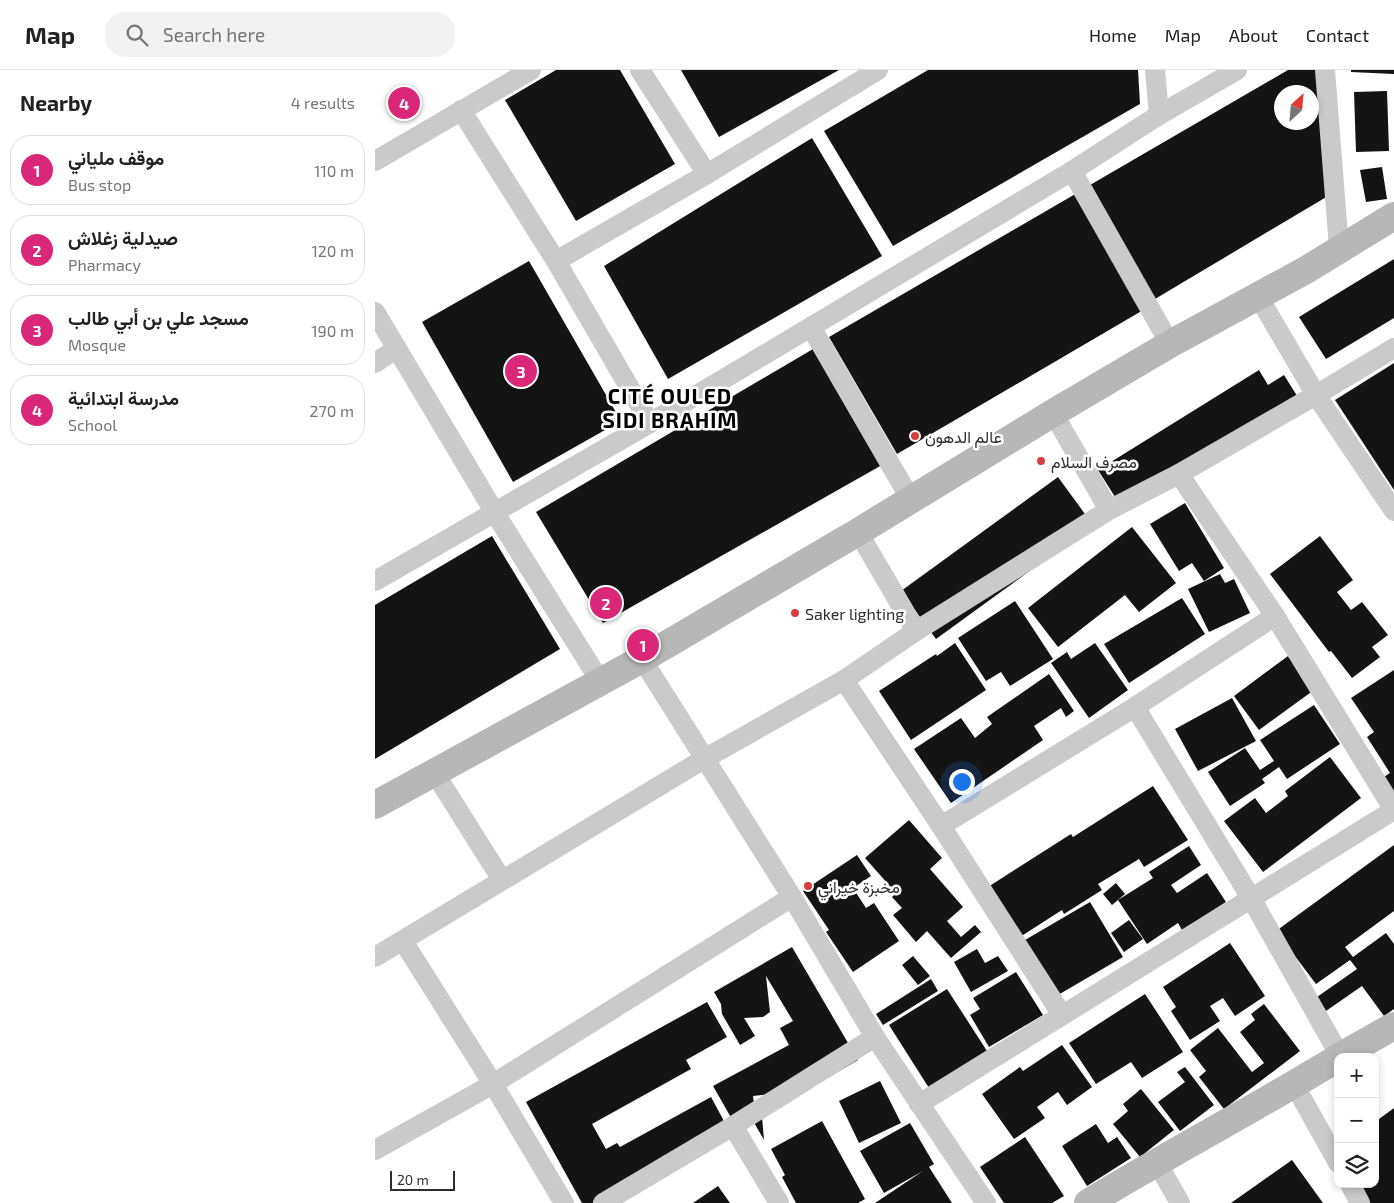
<!DOCTYPE html>
<html lang="en">
<head>
<meta charset="utf-8">
<style>
  body { margin:0; font-family:"Exo 2",Vazirmatn,sans-serif; background:#f2f2f2; color:#222 }
  .controls { position:absolute; right:15px; bottom:15px; display:grid; overflow:hidden; border-radius:10px; box-shadow:0 2px 8px #0003 }
  .controls button { width:45px; height:45px; display:grid; place-items:center; padding:0; border:0; border-bottom:1px solid #e0e0e0; background:#fff; color:#222; font:25px sans-serif }
  .compass { position:absolute; left:899px; top:15px; width:45px; height:45px; border-radius:50%; background:#fff; box-shadow:0 2px 8px #0003; rotate:26deg }
  .scale { position:absolute; left:15px; bottom:12px; width:65px; box-sizing:border-box; padding-left:5px; border:2px solid #2d2d2d; border-top:0; font-size:14px; line-height:18px; white-space:nowrap; color:#2d2d2d; -webkit-text-stroke:4px #fff; paint-order:stroke }
  .you { position:absolute; left:586px; top:711px; width:18px; height:18px; margin:-12px; border:4px solid #fff; border-radius:50%; background:#1a73e8; box-shadow:0 0 0 8px #1a73e833 }
  .badge { display:grid; place-items:center; width:32px; height:32px; border-radius:50%; background:#db2777; color:#fff; font-size:16px; font-weight:700 }
  .pin { position:absolute; translate:-50% -50%; border:2px solid #fff; box-shadow:0 1px 5px #0006 }
  .list { margin:0; padding:0; list-style:none }
  h2 { display:flex; justify-content:space-between; align-items:center; height:65px; margin:0; padding:0 20px; font-size:21px }
  h2 small { font-size:16px; font-weight:400; color:#767676 }
  .list li { display:grid; grid-template-columns:32px 1fr auto; gap:15px; align-items:center; box-sizing:border-box; height:70px; margin:0 10px 10px; padding:0 10px; border:1px solid #e0e0e0; border-radius:20px }
  .list b { display:block; font-size:19px; white-space:nowrap }
  .list p { margin:0; font-size:16px; white-space:nowrap; color:#767676 }
  .list em { font-size:16px; font-style:normal; color:#767676 }
  .icon { flex:none; width:28px; height:28px; fill:none; stroke:currentColor; stroke-width:2; stroke-linecap:round; stroke-linejoin:round }
  .map { position:relative; flex:none; width:1019px; height:1133px; overflow:hidden }
  header { display:flex; align-items:center; gap:30px; box-sizing:border-box; height:70px; padding:0 25px; background:#fff; border-bottom:1px solid #e0e0e0 }
  header strong { font-size:24px }
  nav { display:flex; gap:28px; margin-inline-start:auto; font-size:18px }
  .search { width:350px; height:45px; background:#f2f2f2; display:flex; align-items:center; gap:12px; box-sizing:border-box; padding:0 18px; border-radius:20px; color:#767676; font-size:19px }
  main { display:flex }
  aside { flex:1; background:#fff }
  .map>svg:first-child { display:block }
  .building { fill:#141414; fill-rule:evenodd }
  .lines { fill:none; stroke-linecap:round; stroke-linejoin:round }
  .street { stroke:#cacaca; stroke-width:20 }
  .secondary { stroke:#b7b7b7; stroke-width:28 }
  .poi-dot { fill:#d63d3f; stroke:#fff; stroke-width:2 }
  .labels { text-anchor:middle; dominant-baseline:central; stroke-width:5; stroke-linejoin:round; paint-order:stroke }
  .poi-label { font-size:16px; fill:#2d2d2d; stroke:#fff; text-anchor:start }
  .district-label { font-size:21px; font-weight:bold; letter-spacing:1px; fill:#000; stroke:#fff }
</style>
</head>
<body>
<header>
<strong>Map</strong>
<div class="search"><svg class="icon" aria-label="search" viewBox="0 0 24 24"><circle cx="10" cy="10" r="6"/><path d="M15 15l6 6"/></svg>Search here</div>
<nav><a>Home</a><a>Map</a><a>About</a><a>Contact</a></nav>
</header>
<main>
<aside>
<h2>Nearby<small>4 results</small></h2>
<ul class="list">
<li><span class="badge">1</span><div><b>موقف ملياني</b><p>Bus stop</p></div><em>110 m</em></li>
<li><span class="badge">2</span><div><b>صيدلية زغلاش</b><p>Pharmacy</p></div><em>120 m</em></li>
<li><span class="badge">3</span><div><b>مسجد علي بن أبي طالب</b><p>Mosque</p></div><em>190 m</em></li>
<li><span class="badge">4</span><div><b>مدرسة ابتدائية</b><p>School</p></div><em>270 m</em></li>
</ul>
</aside>
<div class="map">
<svg width="1019" height="1133" viewBox="0 0 1019 1133">
  <rect width="100%" height="100%" fill="#fff"/>
  <!-- building -->
  <g class="building">
    <path d="M181,0H245L300,94L201,151L130,30Z"/>
    <path d="M306,0H464L344,67Z"/>
    <path d="M553,0H763L765,34L518,176L449,61Z"/>
    <path d="M913,0H941L953,126L780,229L715,115ZM906,22H936V52H906Z"/>
    <path d="M976,0H1019V4L976,2Z"/>
    <path d="M1012,21L1014,81L981,82L979,22Z"/>
    <path d="M437,68L507,186L293,309L229,196Z"/>
    <path d="M1007,97L1012,129L991,132L985,100Z"/>
    <path d="M702,123L770,239L522,384L454,267Z"/>
    <path d="M1019,189V248L951,289L924,247Z"/>
    <path d="M154,191L246,351L138,412L47,252Z"/>
    <path d="M438,279L507,395L228,553L161,442Z"/>
    <path d="M1019,293V420L960,330Z"/>
    <path d="M884,300L893,315L909,305L924,329L747,438L723,400Z"/>
    <path d="M683,407L718,455L561,569L526,521Z"/>
    <path d="M810,433L849,498L829,511L817,493L804,501L775,454Z"/>
    <path d="M757,457L801,513L764,542L750,525L683,577L653,538Z"/>
    <path d="M117,466L185,579L0,689V535Z"/>
    <path d="M945,466L978,510L962,522L976,540L987,532L1013,565L997,577L1005,587L977,608L956,581L954,582L895,504Z"/>
    <path d="M845,504L850,513L859,509L875,543L834,562L813,519Z"/>
    <path d="M807,528L830,564L754,613L729,574Z"/>
    <path d="M640,531L678,589L635,616L626,602L611,611L583,568Z"/>
    <path d="M580,573L611,620L536,670L504,621L561,584L562,586Z"/>
    <path d="M720,573L753,620L714,648L676,593L692,582L696,589Z"/>
    <path d="M913,586L939,620L884,660L859,626Z"/>
    <path d="M1019,600V729L1004,710L1015,703L992,667L999,662L976,628Z"/>
    <path d="M674,604L699,641L691,647L686,638L659,656L668,670L576,733L539,679L586,648L600,668L617,654L612,647Z"/>
    <path d="M857,628L881,671L823,701L800,659Z"/>
    <path d="M939,635L965,674L912,709L904,697L887,709L890,713L855,736L833,702L870,678L885,700L899,691L885,670Z"/>
    <path d="M955,687L986,728L888,802L849,751L880,728L891,743L913,726L910,721Z"/>
    <path d="M778,716L813,770L769,797L764,789L723,814L727,820L689,844L687,840L645,867L613,817L696,764L698,767Z"/>
    <path d="M534,750L567,788L555,799L588,837L572,851L586,867L600,855L606,862L576,888L552,861L541,872L518,845L527,838L517,827L521,823L490,788Z"/>
    <path d="M1019,775V841L970,877L978,887L1011,863L1019,874V939L1009,946L987,916L951,941L942,927L982,899L975,890L941,914L901,861Z"/>
    <path d="M814,776L826,795L796,815L802,823L832,803L851,832L807,860L803,853L772,874L743,830L778,808L774,802Z"/>
    <path d="M482,785L496,806L478,818L491,838L499,833L524,871L478,902L451,862L454,860L428,821Z"/>
    <path d="M741,813L750,824L737,835L728,824Z"/>
    <path d="M715,832L748,887L683,925L650,870Z"/>
    <path d="M754,850L768,869L749,882L736,863Z"/>
    <path d="M855,873L890,926L860,946L848,928L835,936L845,951L815,970L796,941L801,937L788,917Z"/>
    <path d="M417,877L483,990L444,1013L397,1024L378,1026L379,1034L387,1047L389,1070L373,1042L358,1051L338,1016L414,975L405,958L418,951L391,906L395,942L388,947L369,948L380,966L365,975L347,944L346,934L339,922Z"/>
    <path d="M602,879L610,893L623,886L633,901L596,922L579,892Z"/>
    <path d="M538,886L555,906L543,915L527,895Z"/>
    <path d="M641,902L668,945L614,977L595,945L605,939L598,928Z"/>
    <path d="M556,909L563,921L508,955L501,944Z"/>
    <path d="M572,919L612,981L554,1018L514,955Z"/>
    <path d="M770,924L808,982L767,1008L756,992L721,1014L694,973Z"/>
    <path d="M332,932L352,967L311,990L316,999L217,1054L231,1079L242,1073L245,1077L336,1027L357,1066L243,1133H207L151,1032Z"/>
    <path d="M889,934L925,981L849,1039L824,1007L831,1001L815,980L843,958L877,1002L889,993L865,962L880,950L876,944Z"/>
    <path d="M687,975L717,1017L692,1035L683,1022L662,1037L670,1048L639,1069L607,1024L645,997L648,1001Z"/>
    <path d="M810,997L839,1035L805,1061L783,1032L810,1012L802,1002Z"/>
    <path d="M505,1011L526,1053L484,1073L464,1031Z"/>
    <path d="M766,1019L799,1060L765,1087L738,1054L753,1041L748,1034Z"/>
    <path d="M1019,1038V1133H987L973,1114H1000V1052Z"/>
    <path d="M447,1051L490,1129L483,1133H421L407,1107L410,1105L396,1079Z"/>
    <path d="M535,1053L559,1094L554,1097L577,1133H500L548,1101L509,1123L485,1081Z"/>
    <path d="M721,1054L733,1073L742,1067L756,1088L712,1116L687,1076Z"/>
    <path d="M650,1067L689,1126L677,1133H629L605,1097Z"/>
    <path d="M917,1090L948,1133H856Z"/>
    <path d="M343,1116L355,1133H318Z"/>
  </g>
  <g class="lines">
    <!-- street -->
    <g class="street">
      <path d="M265,0L332,104"/>
      <path d="M780,0L784,45"/>
      <path d="M950,0L964,178"/>
      <path d="M86,40L181,191L275,353"/>
      <path d="M0,91L156,0"/>
      <path d="M697,101L795,274"/>
      <path d="M181,191L332,104L503,0"/>
      <path d="M883,226L941,325L1019,441"/>
      <path d="M0,242L120,443L225,611"/>
      <path d="M436,257L536,430"/>
      <path d="M0,293L21,279"/>
      <path d="M678,343L734,440"/>
      <path d="M804,404L900,546L1019,740"/>
      <path d="M483,462L541,561"/>
      <path d="M0,511L275,353L697,101L784,45L862,0"/>
      <path d="M900,546L760,637L876,828L965,986"/>
      <path d="M267,589L417,827L500,967L611,1133"/>
      <path d="M469,610L566,756L687,945"/>
      <path d="M59,702L127,810"/>
      <path d="M566,756L760,637"/>
      <path d="M28,871L118,1014L189,1133"/>
      <path d="M0,887L329,689L469,610L541,561L734,440L804,404L941,325L1019,278"/>
      <path d="M919,1014L963,1093"/>
      <path d="M544,1034L1019,740"/>
      <path d="M358,1056L404,1133"/>
      <path d="M0,1080L118,1014L417,827"/>
      <path d="M781,1091L805,1133"/>
      <path d="M975,1114L985,1133"/>
      <path d="M228,1133L358,1056L500,967"/>
    </g>
    <!-- secondary -->
    <g class="secondary">
      <path d="M0,735L267,589L483,462L678,343L795,274L931,200L1019,146"/>
      <path d="M964,987L1019,956"/>
      <path d="M713,1133C795,1083 881,1038 963,988"/>
    </g>
  </g>
  <!-- markers -->
  <g class="poi-dot">
    <circle cx="540" cy="366" r="5"/>
    <circle cx="666" cy="391" r="5"/>
    <circle cx="420" cy="543" r="5"/>
    <circle cx="433" cy="816" r="5"/>
  </g>
  <g class="labels">
    <!-- poi labels -->
    <g class="poi-label">
      <text x="550" y="366">عالم الدهون</text>
      <text x="676" y="391">مصرف السلام</text>
      <text x="430" y="543">Saker lighting</text>
      <text x="443" y="816">مخبزة خيراني</text>
    </g>
    <!-- district labels -->
    <g class="district-label">
      <text x="295" y="325">CITÉ OULED<tspan x="295" dy="24">SIDI BRAHIM</tspan></text>
    </g>
  </g>
</svg>
<div class="controls">
<button>+</button>
<button>−</button>
<button><svg class="icon" aria-label="layers" viewBox="0 0 24 24"><path d="M12 4l9 5-9 5-9-5zM3 14l9 5 9-5"/></svg></button>
</div>
<svg class="compass" viewBox="-18 -18 36 36"><path d="M0-13l5 13h-10z" fill="#e53935"/><path d="M0 13l5-13h-10z" fill="#767676"/></svg>
<div class="scale">20 m</div>
<div class="you"></div>
<div class="pin badge" style="left:268px;top:575px">1</div>
<div class="pin badge" style="left:231px;top:533px">2</div>
<div class="pin badge" style="left:146px;top:301px">3</div>
<div class="pin badge" style="left:29px;top:33px">4</div>
</div>
</main>
</body>
</html>
